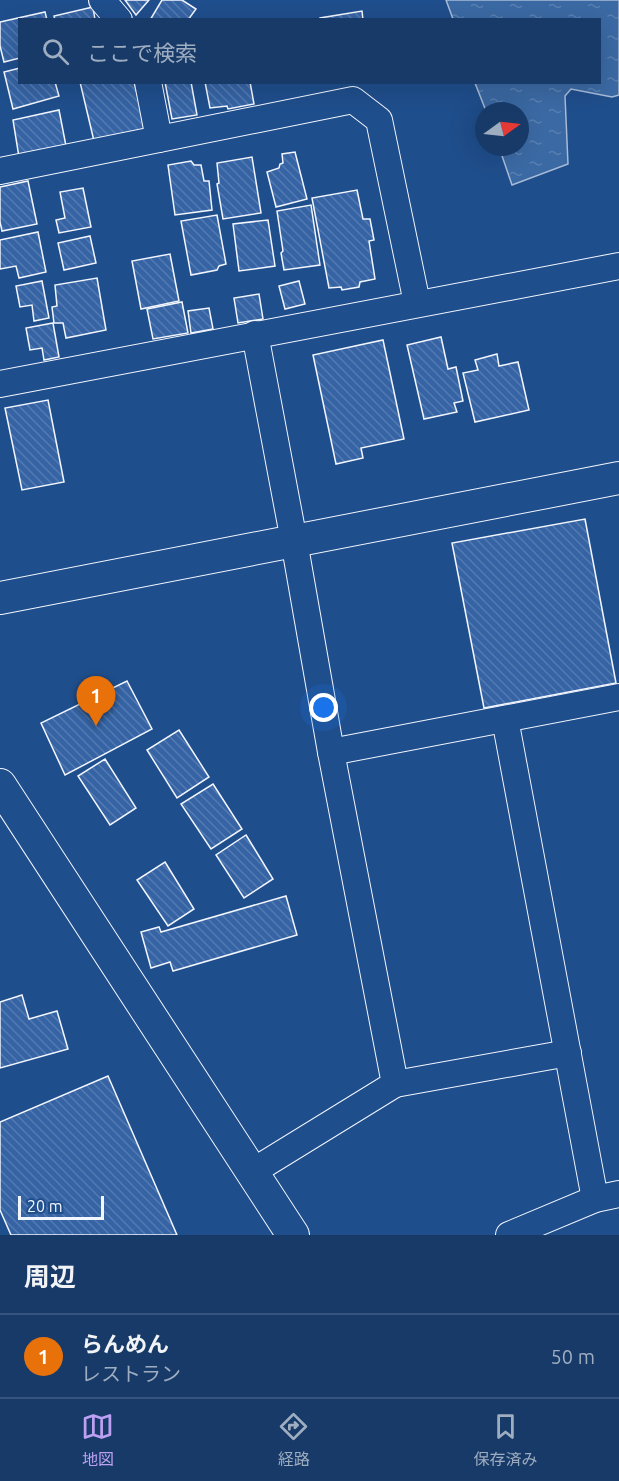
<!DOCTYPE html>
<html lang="ja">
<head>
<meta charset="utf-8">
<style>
  body { margin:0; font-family:Ubuntu,"Noto Sans JP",sans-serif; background:#244571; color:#f1f3f6 }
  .compass { position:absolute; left:475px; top:102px; width:54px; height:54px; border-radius:50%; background:#173a69; box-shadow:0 6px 24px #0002; rotate:75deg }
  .scale { position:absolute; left:18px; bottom:15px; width:86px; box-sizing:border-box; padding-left:6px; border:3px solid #f2f6ff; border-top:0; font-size:16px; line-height:21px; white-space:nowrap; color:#f2f6ff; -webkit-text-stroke:4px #1f4e8c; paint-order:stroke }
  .you { position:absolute; left:324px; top:708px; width:21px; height:21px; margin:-15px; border:4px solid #fff; border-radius:50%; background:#1a73e8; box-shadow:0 0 0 9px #1a73e833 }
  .badge { display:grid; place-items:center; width:39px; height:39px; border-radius:50%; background:#bca0f2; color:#fff; font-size:20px; font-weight:700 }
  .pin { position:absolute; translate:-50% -50px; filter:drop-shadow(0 2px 3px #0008) }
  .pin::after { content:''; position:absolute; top:32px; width:21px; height:18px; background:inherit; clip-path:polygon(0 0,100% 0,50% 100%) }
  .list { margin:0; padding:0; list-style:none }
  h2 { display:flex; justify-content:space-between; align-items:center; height:78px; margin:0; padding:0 24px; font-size:26px }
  h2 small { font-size:20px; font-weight:400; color:#9eadc0 }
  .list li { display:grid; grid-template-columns:39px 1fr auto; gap:18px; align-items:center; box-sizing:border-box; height:84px; padding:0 24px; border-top:2px solid #36547d }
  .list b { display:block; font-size:22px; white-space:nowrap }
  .list p { margin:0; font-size:20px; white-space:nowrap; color:#9eadc0 }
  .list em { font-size:20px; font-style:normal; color:#9eadc0 }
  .icon { flex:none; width:33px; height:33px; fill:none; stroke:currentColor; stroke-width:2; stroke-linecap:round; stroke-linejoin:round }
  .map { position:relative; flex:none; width:619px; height:1235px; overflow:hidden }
  .search { position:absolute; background:#173a69; box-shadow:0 6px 24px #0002; left:18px; right:18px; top:18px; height:66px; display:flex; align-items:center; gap:15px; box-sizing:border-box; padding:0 21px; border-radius:0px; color:#9eadc0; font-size:22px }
  .sheet { height:162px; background:#173a69 }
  nav { display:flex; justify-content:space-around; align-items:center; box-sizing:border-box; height:84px; border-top:2px solid #36547d; background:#173a69; font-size:16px; color:#9eadc0 }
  nav a { display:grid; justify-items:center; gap:3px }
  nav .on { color:#bca0f2 }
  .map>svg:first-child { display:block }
  .water { fill:url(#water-ripples); stroke:#a8bbd7; stroke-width:1.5 }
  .building { fill:url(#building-back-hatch); stroke:#f2f6ff; stroke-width:1.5 }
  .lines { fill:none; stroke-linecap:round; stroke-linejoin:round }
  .minor-casing { stroke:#f2f6ff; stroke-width:28 }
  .tertiary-casing { stroke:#f2f6ff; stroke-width:34 }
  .minor { stroke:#1f4e8c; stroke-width:26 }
  .tertiary { stroke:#1f4e8c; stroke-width:32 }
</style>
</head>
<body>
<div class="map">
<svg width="619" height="1235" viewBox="0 0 619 1235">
  <defs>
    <pattern id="water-ripples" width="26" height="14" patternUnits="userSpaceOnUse" patternTransform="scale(1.5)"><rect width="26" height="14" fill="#3b69a3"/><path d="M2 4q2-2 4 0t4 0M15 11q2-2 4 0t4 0" fill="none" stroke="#587fb1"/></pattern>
    <pattern id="building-back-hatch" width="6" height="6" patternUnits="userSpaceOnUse" patternTransform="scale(1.5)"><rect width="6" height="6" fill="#3563a3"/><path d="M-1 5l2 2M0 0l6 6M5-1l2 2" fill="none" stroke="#537ab1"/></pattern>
  </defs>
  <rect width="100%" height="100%" fill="#1f4e8c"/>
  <!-- water -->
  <path class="water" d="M446,0H619V95L612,97L571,89L565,96L568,164L512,185L499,147H520V111H486L475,83L600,82V20L453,19Z"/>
  <!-- building -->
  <g class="building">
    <path d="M125,0H149L136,15Z"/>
    <path d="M162,0H182L196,9L188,20H150Z"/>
    <path d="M93,7L95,20H55L54,16Z"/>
    <path d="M362,11L363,20H320V18Z"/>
    <path d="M45,12L47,20H20V58L4,62L0,46V22Z"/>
    <path d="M20,68V82H55L59,96L13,109L4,72Z"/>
    <path d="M80,82H134L146,129L94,141Z"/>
    <path d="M165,82H191L197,115L172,119Z"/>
    <path d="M205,82H250L254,104L228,109L227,106L210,108Z"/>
    <path d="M59,110L66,146L19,157L13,120Z"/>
    <path d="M295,152L307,199L276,207L267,172L279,168L280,164L283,163L282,154Z"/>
    <path d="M252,157L261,213L223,219L217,184L219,183L217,163Z"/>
    <path d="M191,161L194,165H201L204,181H209L212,210L175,215L168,165Z"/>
    <path d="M28,181L37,224L2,231L0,222V187Z"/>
    <path d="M83,188L91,227L59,233L56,220L65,218L60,192Z"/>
    <path d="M357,190L363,219H370L374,240L369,241L375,279L360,282L359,287L342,290L341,287L329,288L312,198Z"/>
    <path d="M311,205L320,265L284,270L281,253L283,251L277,211Z"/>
    <path d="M217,215L226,264L219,266L217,270L191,275L181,221Z"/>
    <path d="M268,220L275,266L239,271L233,224Z"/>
    <path d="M38,232L46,272L19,278L16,266L0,269V240Z"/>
    <path d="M90,236L96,263L64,270L58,243Z"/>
    <path d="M170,254L179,301L141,309L132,261Z"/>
    <path d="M97,278L106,330L66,338L63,323H54L52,307L57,306L55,285Z"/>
    <path d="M42,281L49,318L34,321L32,305L20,307L16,286Z"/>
    <path d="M299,281L305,304L285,309L279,286Z"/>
    <path d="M259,294L263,319L238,323L234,298Z"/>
    <path d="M182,302L188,333L153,339L147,309Z"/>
    <path d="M209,308L213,329L191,333L188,311Z"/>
    <path d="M53,323L59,357L44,360L42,348L30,350L26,328Z"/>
    <path d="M441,337L448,369L456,367L463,401L454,403L457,412L424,419L407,345Z"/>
    <path d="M383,340L404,439L361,448L363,458L336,464L313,355Z"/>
    <path d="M497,354L499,366L518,362L529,410L475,422L463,373L478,370L475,360Z"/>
    <path d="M48,400L64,482L22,490L5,408Z"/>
    <path d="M585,519L616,683L484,708L452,543Z"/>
    <path d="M127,681L152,729L65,775L41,723Z"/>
    <path d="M179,730L209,777L177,798L147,750Z"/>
    <path d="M105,759L136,808L110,825L78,776Z"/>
    <path d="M213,784L242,829L211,849L181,804Z"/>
    <path d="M246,835L273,879L244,898L216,855Z"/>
    <path d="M165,862L194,909L168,926L137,880Z"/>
    <path d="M286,896L297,935L173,971L170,962L151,968L141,932L159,927L161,932Z"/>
    <path d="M22,995L29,1019L57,1011L68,1049L0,1068V1002Z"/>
    <path d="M108,1076L177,1235H11L0,1210V1122Z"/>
  </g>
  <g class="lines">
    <defs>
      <g id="minor">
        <path d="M102,0L119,20"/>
        <path d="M148,82L159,139"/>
        <path d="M0,171L353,100L379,120L417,303"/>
        <path d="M0,384L619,266"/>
        <path d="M505,719L595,1199"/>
        <path d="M331,752L619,697"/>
        <path d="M395,1084L568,1053"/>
        <path d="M252,1172L395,1084L331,752L294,541L255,334"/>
        <path d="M509,1235L595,1199L619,1194"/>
      </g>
      <g id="tertiary">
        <path d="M0,598L619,478"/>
        <path d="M0,785L293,1235"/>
      </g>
    </defs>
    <!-- minor casing -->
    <use href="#minor" class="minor-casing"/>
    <!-- tertiary casing -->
    <use href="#tertiary" class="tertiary-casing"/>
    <!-- minor -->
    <use href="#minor" class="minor"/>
    <!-- tertiary -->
    <use href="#tertiary" class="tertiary"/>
  </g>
</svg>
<svg class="compass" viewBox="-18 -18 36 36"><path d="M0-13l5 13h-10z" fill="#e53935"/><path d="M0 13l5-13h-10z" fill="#9eadc0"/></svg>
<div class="scale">20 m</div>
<div class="you"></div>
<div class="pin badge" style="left:96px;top:726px;background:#e8710a">1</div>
<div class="search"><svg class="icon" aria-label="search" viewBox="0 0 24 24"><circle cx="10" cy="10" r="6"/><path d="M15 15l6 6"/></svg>ここで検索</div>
</div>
<section class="sheet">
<h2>周辺<small></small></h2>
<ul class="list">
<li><span class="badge" style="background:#e8710a">1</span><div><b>らんめん</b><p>レストラン</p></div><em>50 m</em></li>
</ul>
</section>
<nav>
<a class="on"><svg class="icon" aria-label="map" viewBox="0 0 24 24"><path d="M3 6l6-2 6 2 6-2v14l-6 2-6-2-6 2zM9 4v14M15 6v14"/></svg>地図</a>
<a><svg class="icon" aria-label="directions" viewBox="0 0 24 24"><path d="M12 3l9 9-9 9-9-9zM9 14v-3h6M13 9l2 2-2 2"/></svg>経路</a>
<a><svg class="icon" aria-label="saved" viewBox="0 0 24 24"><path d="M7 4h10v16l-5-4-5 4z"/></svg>保存済み</a>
</nav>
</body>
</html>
